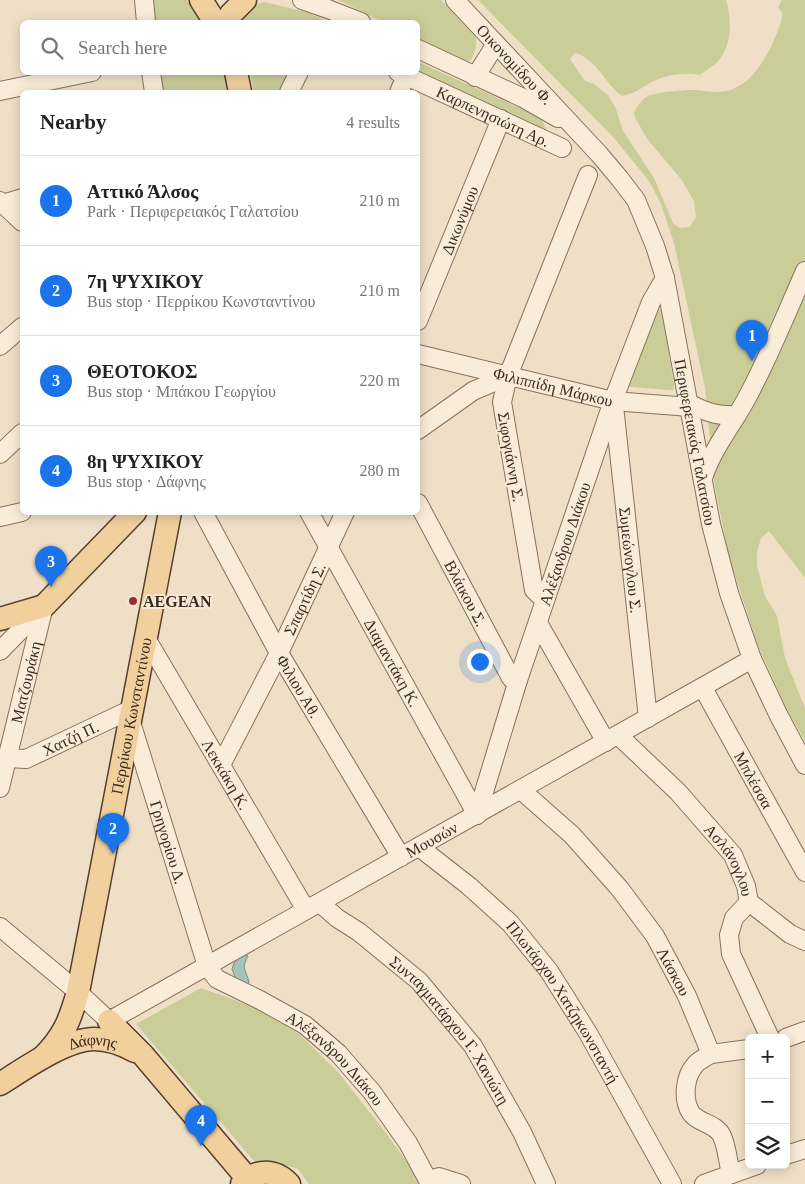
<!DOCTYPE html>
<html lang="en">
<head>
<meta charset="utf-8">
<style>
  body { margin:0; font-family:"Times New Roman",serif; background:#f2f2f2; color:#222 }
  .controls { position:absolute; right:15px; bottom:15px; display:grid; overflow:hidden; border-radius:8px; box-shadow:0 2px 12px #0003 }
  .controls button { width:45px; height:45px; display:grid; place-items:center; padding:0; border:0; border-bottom:1px solid #e0e0e0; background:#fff; color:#222; font:25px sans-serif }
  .you { position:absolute; left:479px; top:661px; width:18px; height:18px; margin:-12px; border:4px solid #fff; border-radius:50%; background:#1a73e8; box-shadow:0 0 0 8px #1a73e833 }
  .badge { display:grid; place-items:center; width:32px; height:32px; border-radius:50%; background:#1a73e8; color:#fff; font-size:16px; font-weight:700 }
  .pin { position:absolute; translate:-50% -41px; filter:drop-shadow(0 1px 2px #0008) }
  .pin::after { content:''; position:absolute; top:26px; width:18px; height:15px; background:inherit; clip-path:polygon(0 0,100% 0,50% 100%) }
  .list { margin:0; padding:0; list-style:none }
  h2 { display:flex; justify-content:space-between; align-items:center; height:65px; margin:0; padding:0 20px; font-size:21px }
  h2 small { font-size:16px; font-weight:400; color:#767676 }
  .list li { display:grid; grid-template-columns:32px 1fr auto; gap:15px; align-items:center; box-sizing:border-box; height:90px; padding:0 20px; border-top:1px solid #e0e0e0 }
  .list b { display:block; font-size:19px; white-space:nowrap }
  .list p { margin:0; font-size:16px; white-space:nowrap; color:#767676 }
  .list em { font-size:16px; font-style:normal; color:#767676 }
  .icon { flex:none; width:28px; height:28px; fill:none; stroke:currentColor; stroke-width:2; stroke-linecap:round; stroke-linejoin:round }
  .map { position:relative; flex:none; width:805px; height:1184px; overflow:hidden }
  .search { position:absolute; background:#fff; box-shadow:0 2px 12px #0003; left:20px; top:20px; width:400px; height:55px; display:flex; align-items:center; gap:12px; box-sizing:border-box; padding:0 18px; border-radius:8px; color:#767676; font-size:19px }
  .panel { position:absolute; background:#fff; box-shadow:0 2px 12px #0003; left:20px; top:90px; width:400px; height:425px; border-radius:8px }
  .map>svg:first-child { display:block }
  .green { fill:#cbcd99 }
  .water { fill:#a7c2b8; stroke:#6e9185 }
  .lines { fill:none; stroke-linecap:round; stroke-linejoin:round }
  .minor-casing { stroke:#8a705b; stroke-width:20 }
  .major-casing { stroke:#583f2f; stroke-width:25 }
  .minor { stroke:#f9edd9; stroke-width:18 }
  .major { stroke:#f1d09e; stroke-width:22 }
  .poi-dot { fill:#992b35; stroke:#f6ead5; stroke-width:2 }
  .labels { text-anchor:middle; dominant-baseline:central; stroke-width:4; stroke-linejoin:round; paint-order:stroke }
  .street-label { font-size:16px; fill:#3a2a1f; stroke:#f6ead5 }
  .poi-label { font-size:16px; font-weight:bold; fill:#3a2a1f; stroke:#f6ead5; text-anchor:start }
</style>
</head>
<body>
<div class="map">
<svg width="805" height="1184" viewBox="0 0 805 1184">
  <rect width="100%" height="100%" fill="#efdfc6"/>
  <!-- green -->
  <g class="green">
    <path d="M147,0H195L209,22H150Z"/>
    <path d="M338,0H441C451,10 465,20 473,31C479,39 476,54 470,61L462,60L418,40V22H383Z"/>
    <path d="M478,0H726C732,18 732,45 719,60C714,66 706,70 700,75C685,72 664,75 650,83C639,89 636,93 622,96C605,84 597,59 575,53L570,59L585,81L594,84L609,96L616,109L623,131L654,178L673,223L679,228L690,227L696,217L694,201L681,179L648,140L635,118L634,112C637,106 641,101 646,97C655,92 681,90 692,90C706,90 719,95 733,89C759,79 777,39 783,14L778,7L782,0H805V578L769,531L761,538L757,552V566L765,596L777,616L785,658L805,708V741L787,709L758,646L729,557L714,482L705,388L674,243L661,204L649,181L614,138Z"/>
    <path d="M265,2L306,12L330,22H238L252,4Z"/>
    <path d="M418,62L540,117L551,138L418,72Z"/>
    <path d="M156,73H226L229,92H159Z"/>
    <path d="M250,73H289L280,92H254Z"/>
    <path d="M658,307L662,311L674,386L673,390H668L629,387L626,384Z"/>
    <path d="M201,988L251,1006L299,1034L338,1072L386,1133L414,1172L448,1184H309L298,1169L274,1162L254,1161L136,1024Z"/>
  </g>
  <!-- water -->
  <path class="water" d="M244,954L248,956C247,958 246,960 245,963C242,969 249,977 249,983L246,984L236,980L232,969L236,958Z"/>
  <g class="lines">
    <defs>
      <g id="minor">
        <path d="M144,0L146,22"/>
        <path d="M302,0L328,9L361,22"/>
        <path id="s1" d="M455,0L599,154L620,179L636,200L655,246L665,278L711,524L729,593L752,659L779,716L805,765"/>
        <path d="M418,49L523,98L558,118"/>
        <path d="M151,72L154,92"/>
        <path id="s2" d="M398,72L562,148"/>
        <path d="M475,77L496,44"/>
        <path d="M0,91L92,72"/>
        <path d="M289,92L299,72"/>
        <path d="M399,92L406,76"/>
        <path d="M0,201L22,222"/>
        <path d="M0,205L22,198"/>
        <path id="s3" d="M418,321L501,119"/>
        <path d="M0,346L22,327"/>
        <path id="s4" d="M418,354L613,401L690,407"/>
        <path d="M690,404C708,413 717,416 737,415"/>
        <path id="s5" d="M614,406L648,718"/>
        <path d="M418,430L473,391L508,376"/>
        <path d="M0,454L22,433"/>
        <path d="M703,478C713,447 734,423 749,394C770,354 787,312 805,271"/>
        <path id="s6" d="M418,503L511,678L518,680"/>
        <path id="s7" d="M203,512L279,653L401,857"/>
        <path id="s8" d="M309,512L477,815"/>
        <path d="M0,517L22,512"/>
        <path d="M546,596L539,595L534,590L502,402L508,376L588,175"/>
        <path d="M538,623L606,742"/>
        <path id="s9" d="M146,638L306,910"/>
        <path d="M0,651L44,606"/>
        <path id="s10" d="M703,688L805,872"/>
        <path id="s11" d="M130,719L207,966L217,979L260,1000L305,1025L338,1053L372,1092L408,1143L430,1184"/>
        <path id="s12" d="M618,735L678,792L733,855L746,886L749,902L734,918L729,935L731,954L770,1038"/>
        <path id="s13" d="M7,758L26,759L132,709"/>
        <path id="s14" d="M221,765L279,653L345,512"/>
        <path id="s15" d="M0,788L44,606"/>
        <path id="s16" d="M521,790L572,835L620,889L655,936L687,996L711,1054C706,1057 699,1060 695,1065C685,1076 682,1099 691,1113C699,1124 716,1123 722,1136C727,1147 728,1162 731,1174"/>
        <path id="s17" d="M477,815L518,680L613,401L651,302L665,278"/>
        <path id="s18" d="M419,847L469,886L510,923L549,971L588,1033L672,1184"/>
        <path d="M749,902L790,934L805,941"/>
        <path id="s19" d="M320,903L337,918L359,932L419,981L473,1046L522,1132L546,1184"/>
        <path id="s20" d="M0,927L78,992L109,1021L752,659"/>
        <path d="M786,1038L805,1031"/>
        <path d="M711,1054L749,1049"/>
        <path d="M786,1155L805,1149"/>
        <path d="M429,1180L439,1177L461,1184"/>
        <path d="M704,1184L757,1165"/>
      </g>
      <g id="major">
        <path d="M201,0L215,22"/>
        <path d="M227,22L231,14L245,0"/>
        <path d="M236,72L240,92"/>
        <path d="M0,619L44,606L135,512"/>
        <path d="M109,1021L143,1055L247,1178"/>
        <path id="s21" d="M43,1057C64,1036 70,1020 78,992L170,512"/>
        <path id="s22" d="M0,1084C24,1069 66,1039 94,1039C108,1039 124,1045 135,1051"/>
        <path d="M242,1184C256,1169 275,1169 289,1184"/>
      </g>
    </defs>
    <!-- minor casing -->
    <use href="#minor" class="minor-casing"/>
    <!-- major casing -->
    <use href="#major" class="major-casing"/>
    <!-- minor -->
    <use href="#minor" class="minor"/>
    <!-- major -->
    <use href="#major" class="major"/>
  </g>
  <!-- markers -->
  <circle class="poi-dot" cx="133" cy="601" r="5"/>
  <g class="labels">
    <!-- street labels -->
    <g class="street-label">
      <text stroke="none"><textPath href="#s1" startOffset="88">Οικονομίδου Φ.</textPath></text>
      <text stroke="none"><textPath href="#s2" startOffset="105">Καρπενησιώτη Αρ.</textPath></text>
      <text stroke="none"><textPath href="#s3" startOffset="109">Δικωνύμου</textPath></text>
      <text stroke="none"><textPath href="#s4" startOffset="139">Φιλιππίδη Μάρκου</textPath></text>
      <text stroke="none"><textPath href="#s1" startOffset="520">Περιφερειακός Γαλατσίου</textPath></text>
      <text transform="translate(511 457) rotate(80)">Σιφογιάννη Σ.</text>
      <text stroke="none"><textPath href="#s17" startOffset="285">Αλέξανδρου Διάκου</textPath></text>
      <text stroke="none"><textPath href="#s5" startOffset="155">Συμεώνογλου Σ.</textPath></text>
      <text stroke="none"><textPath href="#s6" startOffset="102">Βλάικου Σ.</textPath></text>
      <text stroke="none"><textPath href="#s14" startOffset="186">Σπαρτίδη Σ.</textPath></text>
      <text stroke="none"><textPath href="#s8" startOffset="172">Διαμαντάκη Κ.</textPath></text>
      <text stroke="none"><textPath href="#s15" startOffset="109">Ματζουράκη</textPath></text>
      <text stroke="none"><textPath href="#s7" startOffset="199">Φιλιου Αθ.</textPath></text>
      <text stroke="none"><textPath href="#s21" startOffset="356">Περρίκου Κωνσταντίνου</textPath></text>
      <text stroke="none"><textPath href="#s13" startOffset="68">Χατζή Π.</textPath></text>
      <text stroke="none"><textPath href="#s9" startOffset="158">Λεκκάκη Κ.</textPath></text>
      <text stroke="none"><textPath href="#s10" startOffset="105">Μπλέσσα</textPath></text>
      <text stroke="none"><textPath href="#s20" startOffset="514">Μουσών</textPath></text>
      <text stroke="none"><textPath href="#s11" startOffset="129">Γρηγορίου Δ.</textPath></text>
      <text stroke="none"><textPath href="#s12" startOffset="169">Ασλάνογλου</textPath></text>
      <text stroke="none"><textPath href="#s16" startOffset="239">Λάσκου</textPath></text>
      <text stroke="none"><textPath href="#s18" startOffset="214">Πλωτάρχου Χατζηκωνσταντή</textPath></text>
      <text stroke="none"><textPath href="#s19" startOffset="184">Συνταγματάρχου Γ. Χανιώτη</textPath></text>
      <text stroke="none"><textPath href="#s22" startOffset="104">Δάφνης</textPath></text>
      <text stroke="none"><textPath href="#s11" startOffset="419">Αλέξανδρου Διάκου</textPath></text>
    </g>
    <!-- poi labels -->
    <g class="poi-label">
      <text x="143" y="601">AEGEAN</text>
    </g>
  </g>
</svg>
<div class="controls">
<button>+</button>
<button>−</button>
<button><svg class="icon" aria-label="layers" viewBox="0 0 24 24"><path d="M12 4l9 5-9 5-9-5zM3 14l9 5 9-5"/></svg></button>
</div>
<div class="you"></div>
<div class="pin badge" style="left:752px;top:361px">1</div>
<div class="pin badge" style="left:113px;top:854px">2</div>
<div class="pin badge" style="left:51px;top:587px">3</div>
<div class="pin badge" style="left:201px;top:1146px">4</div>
<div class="search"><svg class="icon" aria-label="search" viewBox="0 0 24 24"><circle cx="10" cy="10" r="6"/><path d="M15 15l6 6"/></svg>Search here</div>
<section class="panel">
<h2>Nearby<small>4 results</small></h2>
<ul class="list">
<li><span class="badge">1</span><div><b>Αττικό Άλσος</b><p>Park · Περιφερειακός Γαλατσίου</p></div><em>210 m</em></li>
<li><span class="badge">2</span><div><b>7η ΨΥΧΙΚΟΥ</b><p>Bus stop · Περρίκου Κωνσταντίνου</p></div><em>210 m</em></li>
<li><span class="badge">3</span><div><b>ΘΕΟΤΟΚΟΣ</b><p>Bus stop · Μπάκου Γεωργίου</p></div><em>220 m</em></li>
<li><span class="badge">4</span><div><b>8η ΨΥΧΙΚΟΥ</b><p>Bus stop · Δάφνης</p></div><em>280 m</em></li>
</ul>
</section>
</div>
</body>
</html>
